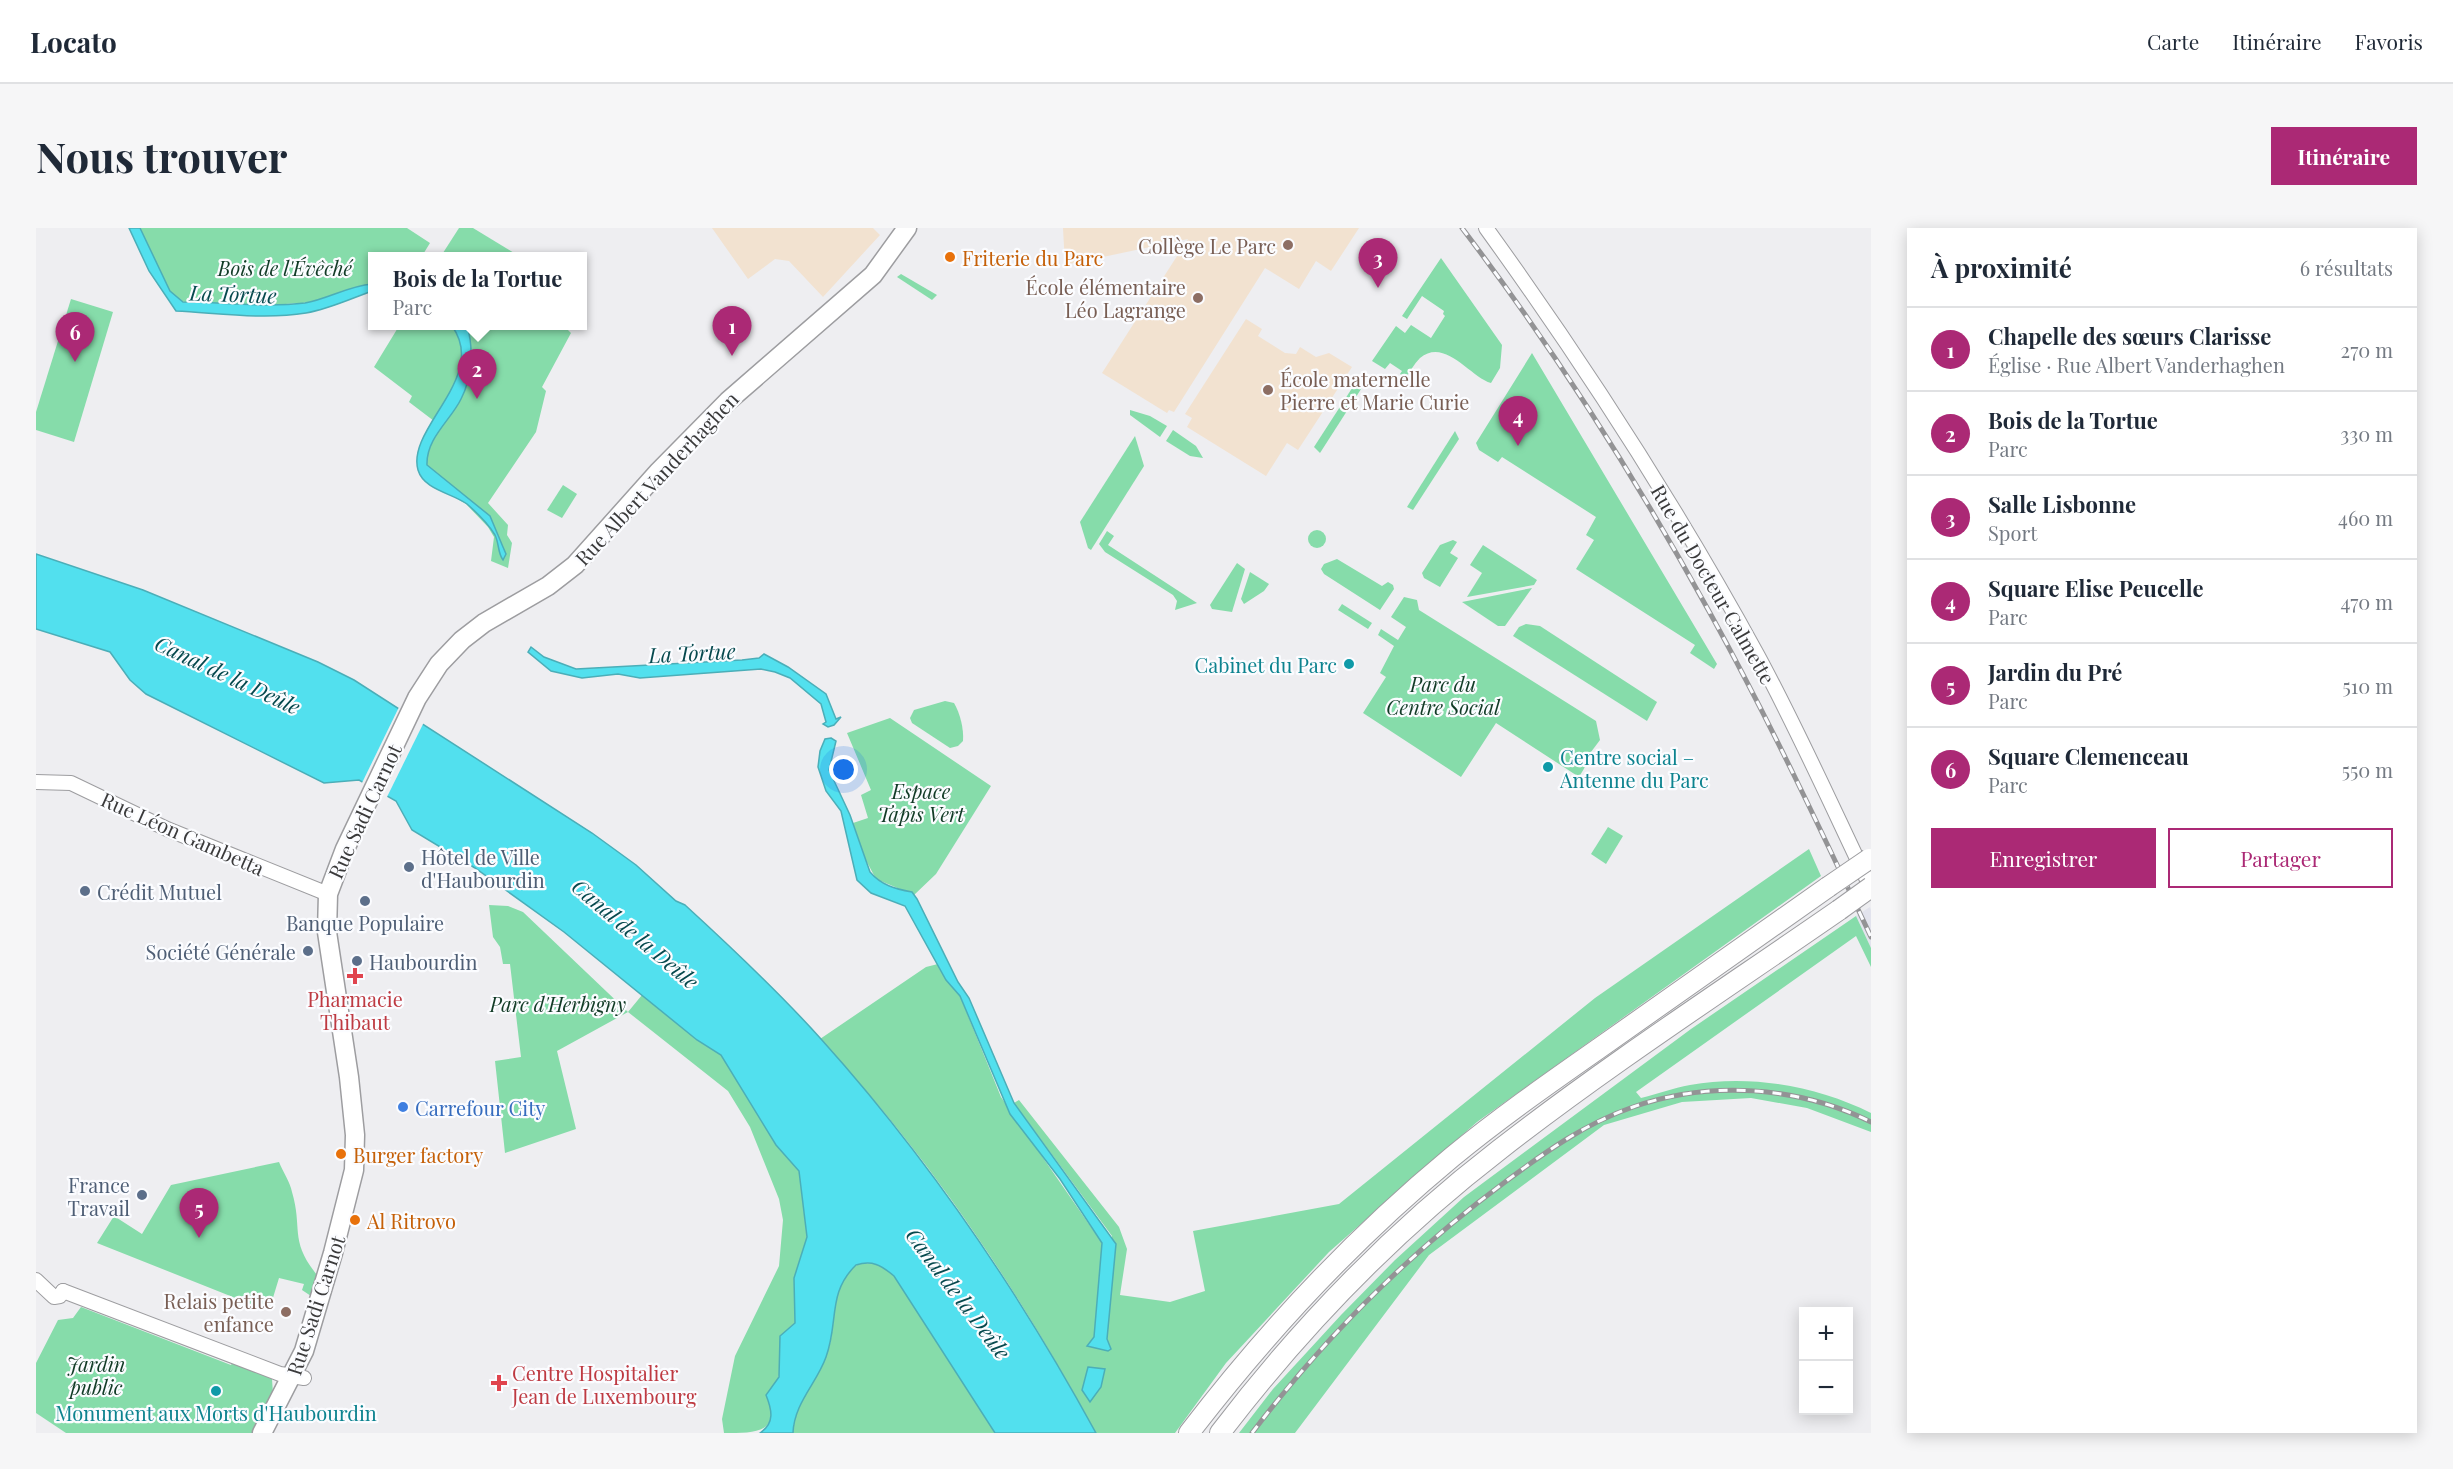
<!DOCTYPE html>
<html lang="fr">
<head>
<meta charset="utf-8">
<style>
  body { margin:0; font-family:"Playfair Display",serif; background:#f6f6f7; color:#1f2937 }
  .controls { position:absolute; right:18px; bottom:18px; display:grid; overflow:hidden; border-radius:0px; box-shadow:0 3px 15px #0003 }
  .controls button { width:54px; height:54px; display:grid; place-items:center; padding:0; border:0; border-bottom:2px solid #e0e1e3; background:#fff; color:#1f2937; font:30px sans-serif }
  .you { position:absolute; left:808px; top:542px; width:21px; height:21px; margin:-15px; border:4px solid #fff; border-radius:50%; background:#1a73e8; box-shadow:0 0 0 9px #1a73e833 }
  .badge { display:grid; place-items:center; width:39px; height:39px; border-radius:50%; background:#ab2975; color:#fff; font-size:20px; font-weight:700 }
  .pin { position:absolute; translate:-50% -50px; filter:drop-shadow(0 2px 3px #0008) }
  .pin::after { content:''; position:absolute; top:32px; width:21px; height:18px; background:inherit; clip-path:polygon(0 0,100% 0,50% 100%) }
  .popup { position:absolute; left:332px; top:24px; width:219px; height:78px; box-sizing:border-box; display:grid; place-content:center; border-radius:0px; background:#fff; filter:drop-shadow(0 2px 4px #0005); font-size:20px; white-space:nowrap; color:#747a83 }
  .popup b { font-size:22px; color:#1f2937 }
  .popup::after { content:''; position:absolute; left:50%; top:100%; margin-left:-12px; border:12px solid transparent; border-top-color:#fff }
  .list { margin:0; padding:0; list-style:none }
  h2 { display:flex; justify-content:space-between; align-items:center; height:78px; margin:0; padding:0 24px; font-size:26px }
  h2 small { font-size:20px; font-weight:400; color:#747a83 }
  .list li { display:grid; grid-template-columns:39px 1fr auto; gap:18px; align-items:center; box-sizing:border-box; height:84px; padding:0 24px; border-top:2px solid #e0e1e3 }
  .list b { display:block; font-size:22px; white-space:nowrap }
  .list p { margin:0; font-size:20px; white-space:nowrap; color:#747a83 }
  .list em { font-size:20px; font-style:normal; color:#747a83 }
  .actions { display:flex; gap:12px; padding:18px 24px }
  .actions a { flex:1; padding:14px 0; border:2px solid #ab2975; border-radius:0px; text-align:center; font-size:21px; color:#ab2975 }
  .actions .main { background:#ab2975; color:#fff }
  .map { position:relative; flex:none; width:1835px; height:1205px; overflow:hidden; border-radius:0px }
  header { display:flex; align-items:center; gap:36px; box-sizing:border-box; height:84px; padding:0 30px; background:#fff; border-bottom:2px solid #e0e1e3 }
  header strong { font-size:28px }
  nav { display:flex; gap:33px; margin-inline-start:auto; font-size:21px }
  .intro { display:flex; align-items:center; justify-content:space-between; box-sizing:border-box; height:144px; padding:0 36px }
  h1 { margin:0; font-size:42px }
  .button { padding:15px 27px; border-radius:0px; background:#ab2975; color:#fff; font-size:21px; font-weight:700 }
  main { display:flex; gap:36px; padding:0 36px }
  aside { flex:1; background:#fff; border-radius:0px; box-shadow:0 3px 15px #0003 }
  .map>svg:first-child { display:block }
  .built { fill:#e2e3ed }
  .education { fill:#f2e2d0 }
  .green { fill:#86dcaa }
  .water { fill:#52e0ee; stroke:#4baeb8; stroke-width:1.5 }
  .pier { fill:#eeeef1 }
  .lines { fill:none; stroke-linecap:round; stroke-linejoin:round }
  .minor-casing { stroke:#9d9da0; stroke-width:16 }
  .major-casing { stroke:#9d9da0; stroke-width:21 }
  .highway-casing { stroke:#9d9da0; stroke-width:22 }
  .minor { stroke:#fff; stroke-width:14 }
  .major { stroke:#fff; stroke-width:18 }
  .highway { stroke:#fff; stroke-width:20 }
  .rail-casing { stroke:#939395; stroke-width:5 }
  .rail { stroke:#fbfcff; stroke-width:3; stroke-dasharray:9; stroke-linecap:butt }
  .highway-bridge-casing { stroke:#9d9da0; stroke-width:22; stroke-linecap:butt }
  .highway-bridge { stroke:#fff; stroke-width:20 }
  .education-dot { fill:#8d6e63; stroke:#fbfcff; stroke-width:2 }
  .food-dot { fill:#e8710a; stroke:#fbfcff; stroke-width:2 }
  .culture-dot { fill:#0f9aa8; stroke:#fbfcff; stroke-width:2 }
  .service-dot { fill:#5c6f8a; stroke:#fbfcff; stroke-width:2 }
  .health-dot { fill:#e0444e; stroke:#fbfcff; stroke-width:2 }
  .shop-dot { fill:#3f7fe0; stroke:#fbfcff; stroke-width:2 }
  .labels { text-anchor:middle; dominant-baseline:central; stroke-width:4.5; stroke-linejoin:round; paint-order:stroke }
  .education-label { font-size:20px; fill:#785e54; stroke:#fbfcff; text-anchor:end }
  .food-label { font-size:20px; fill:#c56008; stroke:#fbfcff; text-anchor:start }
  .park-label { font-size:20px; font-style:italic; fill:#113b26; stroke:#fbfcff }
  .street-label { font-size:20px; fill:#3a3a3b; stroke:#fbfcff }
  .culture-label { font-size:20px; fill:#0d838f; stroke:#fbfcff; text-anchor:end }
  .service-label { font-size:20px; fill:#4e5e75; stroke:#fbfcff; text-anchor:start }
  .health-label { font-size:20px; fill:#be3a42; stroke:#fbfcff }
  .shop-label { font-size:20px; fill:#366cbe; stroke:#fbfcff; text-anchor:start }
  .water-label { font-size:21px; font-style:italic; fill:#06494e; stroke:#fbfcff }
</style>
</head>
<body>
<header>
<strong>Locato</strong>
<nav><a>Carte</a><a>Itinéraire</a><a>Favoris</a></nav>
</header>
<div class="intro"><h1>Nous trouver</h1><a class="button">Itinéraire</a></div>
<main>
<div class="map">
<svg width="1835" height="1205" viewBox="0 0 1835 1205">
  <rect width="100%" height="100%" fill="#eeeef1"/>
  <!-- built -->
  <path class="built" d="M1834,679L1835,682V720L1820,688Z"/>
  <!-- education -->
  <g class="education">
    <path d="M676,0H837L844,7L787,69L753,33L739,31L712,51Z"/>
    <path d="M1027,0H1323L1295,43L1280,33L1263,61L1229,40L1138,184L1133,182L1131,185L1066,145L1152,11L1029,37Z"/>
    <path d="M1210,91L1226,101L1222,108L1249,125L1260,126L1264,119L1280,129L1293,125L1316,139L1262,222L1251,215L1230,248L1151,199L1156,190L1149,186Z"/>
  </g>
  <!-- green -->
  <g class="green">
    <path d="M104,0H371L394,15L386,28H336V56C315,58 296,70 275,74C258,77 153,79 142,72C127,63 111,17 104,0Z"/>
    <path d="M423,0H437L483,28H405Z"/>
    <path d="M1405,30L1466,117L1464,140L1455,155C1434,149 1409,109 1384,130C1378,136 1374,144 1369,150L1364,146L1366,143L1354,135L1349,141L1336,133L1360,98L1369,105L1375,97L1395,110L1409,88L1407,86L1408,83L1386,68L1371,91L1366,88Z"/>
    <path d="M865,46L901,67L896,72L861,49Z"/>
    <path d="M35,71L77,84L38,214L0,202V184Z"/>
    <path d="M363,98H528L535,105L506,159L510,163L500,204L452,275L472,297L471,307L476,315L472,340L455,333L458,309L452,299L430,276L388,251L382,242V224L398,193L373,174L376,168L338,139Z"/>
    <path d="M1496,125L1681,436L1678,441L1654,425L1659,417L1540,341L1558,312L1550,307L1560,289L1466,229L1462,234L1443,222L1440,215Z"/>
    <path d="M1320,154L1327,158L1284,225L1278,219Z"/>
    <path d="M1094,182L1114,188L1131,198L1124,209L1094,187Z"/>
    <path d="M1137,202L1160,218L1167,230L1154,228L1130,213Z"/>
    <path d="M1419,203L1423,211L1377,282L1371,279Z"/>
    <path d="M1099,208L1108,238L1055,322L1052,320L1044,294Z"/>
    <path d="M527,257L541,266L526,290L511,282Z"/>
    <circle cx="1281" cy="311" r="9"/>
    <path d="M1071,303L1078,308L1072,317L1161,375L1139,382L1141,373L1137,367L1069,324L1063,316Z"/>
    <path d="M1417,312L1421,314L1414,325L1422,330L1404,359L1388,350L1386,345L1404,317Z"/>
    <path d="M1447,317L1501,352L1498,357L1431,369L1446,345L1434,337Z"/>
    <path d="M1301,331L1346,358L1352,354L1357,357L1358,361L1344,382L1288,346L1285,341L1288,336Z"/>
    <path d="M1201,335L1209,341L1196,384L1176,381L1174,377Z"/>
    <path d="M1214,344L1233,356L1228,363L1208,376L1205,371Z"/>
    <path d="M1496,360L1469,398H1462L1426,374Z"/>
    <path d="M1368,369L1381,372L1383,382L1560,493L1564,512L1549,532V539L1543,549L1460,495L1425,549L1327,485L1350,449L1344,445L1358,418L1342,407L1345,401L1362,412L1370,399L1355,389Z"/>
    <path d="M1306,376L1336,395L1332,401L1302,382Z"/>
    <path d="M1490,396L1504,398L1621,474L1611,493L1477,408L1483,399Z"/>
    <path d="M909,473L918,475C924,485 928,501 927,513L922,518L914,520L876,495L874,490L878,482Z"/>
    <path d="M854,490L955,558L900,646L878,667L840,651L825,623L817,595L832,590L825,567L835,562L811,505Z"/>
    <path d="M1572,599L1587,608L1570,636L1555,626Z"/>
    <path d="M1773,621L1785,648L1441,894L1293,1024L1190,1135L1139,1205H1060C1003,1100 939,998 864,904C839,872 811,842 784,811L890,739L902,736L910,752L924,768L965,869L1066,1015L1058,1109L1051,1118L1075,1121L1071,1111L1076,1008L978,875L983,872L1083,999L1091,1021L1084,1067L1134,1074L1169,1063L1157,1003L1303,976L1559,770Z"/>
    <path d="M453,677L472,678L487,684L592,784L606,767L661,812L685,827L740,917L763,943L771,1009L758,1050L759,1095C740,1108 746,1127 743,1147C742,1154 734,1161 730,1167C747,1205 719,1205 688,1205L686,1191L699,1128L743,1038L747,992L743,971L714,899L692,863L592,784L521,823L540,901L469,925L459,833L485,829L474,736H467L464,719L457,709Z"/>
    <path d="M1820,688L1835,720V739L1820,708L1600,864L1605,870C1621,866 1637,860 1654,857C1714,846 1781,858 1835,885V904L1771,880L1715,870L1646,874L1568,897L1393,1027L1259,1205H1203L1237,1161L1305,1087L1359,1032L1428,969L1655,801Z"/>
    <path d="M243,934C247,944 254,954 256,964C267,1001 253,1012 281,1047L275,1068L266,1062L268,1056L243,1050L236,1073L230,1071L227,1081L61,1015L78,988L106,1006L135,957Z"/>
    <path d="M826,1035L845,1036L858,1048L959,1205H757C758,1172 785,1148 794,1116C801,1091 794,1045 826,1035Z"/>
    <path d="M45,1079L195,1137L198,1132L229,1144L236,1151L237,1166L216,1205H30L0,1185V1135L22,1092L37,1090Z"/>
  </g>
  <!-- water -->
  <g class="water">
    <path d="M93,0H104L134,63L147,74C187,74 228,80 269,75C292,71 312,58 336,56V63C314,71 293,81 270,85C228,92 182,85 140,83L113,43Z"/>
    <path d="M416,98H431C438,120 436,150 425,171C415,192 390,210 391,237L454,288L467,319L470,326L467,332C462,326 463,315 459,307C453,297 439,283 431,276C416,265 388,262 382,242C370,200 453,149 416,98Z"/>
    <path d="M0,326L107,362L282,434L318,452L556,605L600,637L640,673L649,677C696,720 743,764 785,811C893,931 983,1064 1060,1205H959L858,1048C845,1037 836,1032 820,1037C791,1065 803,1094 790,1129C781,1155 758,1175 757,1205H724C739,1195 736,1182 730,1167L743,1149L744,1108L759,1095L758,1050L771,1009L763,943L740,917L685,827L661,812L528,704L439,640L376,602L360,573L323,552L288,555L110,466L94,452L74,424L0,401Z"/>
    <path d="M495,419L508,429L540,441L706,432L723,430L728,426L752,439L790,466L800,491L805,489L798,497L792,499L787,496L790,494L785,476L754,450L739,444L725,441L604,450L582,446L546,450L515,443L492,424Z"/>
    <path d="M795,510L800,513L793,542L814,587L834,644C845,657 859,661 876,664L881,671L922,754L933,770L978,875L1080,1016L1071,1111L1075,1121L1072,1123L1051,1118L1058,1109L1066,1015L1024,951L974,886L924,768L910,752L869,678L835,665L821,652L805,583L790,563L782,539L784,523L789,511Z"/>
    <path d="M1052,1139L1069,1141L1065,1159L1054,1174L1046,1162Z"/>
  </g>
  <!-- pier -->
  <path class="pier" d="M364,477L388,494L350,571L325,557Z"/>
  <g class="lines">
    <defs>
      <g id="minor">
        <path d="M1450,0C1549,137 1641,280 1722,428C1763,504 1798,583 1835,660"/>
        <path d="M0,554L35,555L131,601L292,666"/>
        <path d="M0,1052L18,1069L24,1068L27,1063"/>
        <path d="M27,1063L244,1146L268,1150"/>
      </g>
      <path id="major" d="M226,1205L268,1123L297,1025L318,942L319,907L313,849L291,704L292,666L309,621L381,470L403,436L426,412L448,395L512,358L539,337L623,243L692,173L837,47L871,0"/>
      <g id="highway">
        <path d="M1153,1205C1231,1103 1317,1011 1416,929C1462,891 1512,856 1562,821C1638,767 1716,713 1792,659"/>
        <path d="M1184,1205C1264,1100 1358,1003 1463,922C1572,837 1689,761 1803,682"/>
      </g>
    </defs>
    <!-- minor casing -->
    <use href="#minor" class="minor-casing"/>
    <!-- major casing -->
    <use href="#major" class="major-casing"/>
    <!-- highway casing -->
    <use href="#highway" class="highway-casing"/>
    <!-- minor -->
    <use href="#minor" class="minor"/>
    <!-- major -->
    <use href="#major" class="major"/>
    <!-- highway -->
    <use href="#highway" class="highway"/>
    <defs>
      <g id="rail">
        <path d="M1426,0C1518,121 1601,252 1674,385C1732,490 1784,600 1835,709"/>
        <path d="M1216,1205C1288,1110 1373,1025 1469,954C1509,924 1550,895 1597,879C1674,852 1762,858 1835,894"/>
      </g>
    </defs>
    <!-- rail casing -->
    <use href="#rail" class="rail-casing"/>
    <!-- rail -->
    <use href="#rail" class="rail"/>
    <defs>
      <g id="highway-bridge">
        <path d="M1792,659L1833,631"/>
        <path d="M1803,682L1835,659"/>
      </g>
    </defs>
    <!-- highway-bridge casing -->
    <use href="#highway-bridge" class="highway-bridge-casing"/>
    <!-- highway-bridge -->
    <use href="#highway-bridge" class="highway-bridge"/>
  </g>
  <!-- markers -->
  <g class="education-dot">
    <circle cx="1252" cy="17" r="6"/>
    <circle cx="1162" cy="70" r="6"/>
    <circle cx="1232" cy="162" r="6"/>
    <circle cx="250" cy="1084" r="6"/>
  </g>
  <g class="food-dot">
    <circle cx="914" cy="29" r="6"/>
    <circle cx="305" cy="926" r="6"/>
    <circle cx="319" cy="992" r="6"/>
  </g>
  <g class="culture-dot">
    <circle cx="1313" cy="436" r="6"/>
    <circle cx="1512" cy="539" r="6"/>
    <circle cx="180" cy="1163" r="6"/>
  </g>
  <g class="service-dot">
    <circle cx="373" cy="639" r="6"/>
    <circle cx="49" cy="663" r="6"/>
    <circle cx="329" cy="673" r="6"/>
    <circle cx="272" cy="723" r="6"/>
    <circle cx="321" cy="733" r="6"/>
    <circle cx="106" cy="967" r="6"/>
  </g>
  <g class="health-dot">
    <path d="M316 739h6v6h6v6h-6v6h-6v-6h-6v-6h6z"/>
    <path d="M460 1146h6v6h6v6h-6v6h-6v-6h-6v-6h6z"/>
  </g>
  <circle class="shop-dot" cx="367" cy="879" r="6"/>
  <g class="labels">
    <!-- education labels -->
    <g class="education-label">
      <text x="1240" y="17">Collège Le Parc</text>
      <text x="1150" y="58">École élémentaire<tspan x="1150" dy="23">Léo Lagrange</tspan></text>
      <text x="1244" y="150" text-anchor="start">École maternelle<tspan x="1244" dy="23">Pierre et Marie Curie</tspan></text>
      <text x="238" y="1072">Relais petite<tspan x="238" dy="23">enfance</tspan></text>
    </g>
    <!-- food labels -->
    <g class="food-label">
      <text x="926" y="29">Friterie du Parc</text>
      <text x="317" y="926">Burger factory</text>
      <text x="331" y="992">Al Ritrovo</text>
    </g>
    <!-- park labels -->
    <g class="park-label">
      <text x="249" y="39">Bois de l'Évêché</text>
      <text x="1407" y="455">Parc du<tspan x="1407" dy="23">Centre Social</tspan></text>
      <text x="885" y="562">Espace<tspan x="885" dy="23">Tapis Vert</tspan></text>
      <text x="522" y="775">Parc d'Herbigny</text>
      <text x="60" y="1135">Jardin<tspan x="60" dy="23">public</tspan></text>
    </g>
    <!-- street labels -->
    <g class="street-label">
      <text transform="translate(620 250) rotate(-47)">Rue Albert Vanderhaghen</text>
      <text transform="translate(1678 356) rotate(60)">Rue du Docteur Calmette</text>
      <text transform="translate(328 583) rotate(-65)">Rue Sadi Carnot</text>
      <text transform="translate(147 605) rotate(24)">Rue Léon Gambetta</text>
      <text transform="translate(279 1077) rotate(-72)">Rue Sadi Carnot</text>
    </g>
    <!-- culture labels -->
    <g class="culture-label">
      <text x="1301" y="436">Cabinet du Parc</text>
      <text x="1524" y="528" text-anchor="start">Centre social –<tspan x="1524" dy="23">Antenne du Parc</tspan></text>
      <text x="180" y="1184" text-anchor="middle">Monument aux Morts d'Haubourdin</text>
    </g>
    <!-- service labels -->
    <g class="service-label">
      <text x="385" y="628">Hôtel de Ville<tspan x="385" dy="23">d'Haubourdin</tspan></text>
      <text x="61" y="663">Crédit Mutuel</text>
      <text x="329" y="694" text-anchor="middle">Banque Populaire</text>
      <text x="260" y="723" text-anchor="end">Société Générale</text>
      <text x="333" y="733">Haubourdin</text>
      <text x="94" y="956" text-anchor="end">France<tspan x="94" dy="23">Travail</tspan></text>
    </g>
    <!-- health labels -->
    <g class="health-label">
      <text x="319" y="770">Pharmacie<tspan x="319" dy="23">Thibaut</tspan></text>
      <text x="476" y="1144" text-anchor="start">Centre Hospitalier<tspan x="476" dy="23">Jean de Luxembourg</tspan></text>
    </g>
    <!-- shop labels -->
    <g class="shop-label">
      <text x="379" y="879">Carrefour City</text>
    </g>
    <!-- water labels -->
    <g class="water-label">
      <text transform="translate(197 65) rotate(2)">La Tortue</text>
      <text transform="translate(656 424) rotate(-3)">La Tortue</text>
      <text transform="translate(192 446) rotate(25)">Canal de la Deûle</text>
      <text transform="translate(600 705) rotate(40)">Canal de la Deûle</text>
      <text transform="translate(923 1065) rotate(53)">Canal de la Deûle</text>
    </g>
  </g>
</svg>
<div class="controls">
<button>+</button>
<button>−</button>
</div>
<div class="you"></div>
<div class="pin badge" style="left:696px;top:128px">1</div>
<div class="pin badge" style="left:441px;top:171px">2</div>
<div class="popup"><b>Bois de la Tortue</b>Parc</div>
<div class="pin badge" style="left:1342px;top:60px">3</div>
<div class="pin badge" style="left:1482px;top:218px">4</div>
<div class="pin badge" style="left:163px;top:1010px">5</div>
<div class="pin badge" style="left:39px;top:134px">6</div>
</div>
<aside>
<h2>À proximité<small>6 résultats</small></h2>
<ul class="list">
<li><span class="badge">1</span><div><b>Chapelle des sœurs Clarisse</b><p>Église · Rue Albert Vanderhaghen</p></div><em>270 m</em></li>
<li><span class="badge">2</span><div><b>Bois de la Tortue</b><p>Parc</p></div><em>330 m</em></li>
<li><span class="badge">3</span><div><b>Salle Lisbonne</b><p>Sport</p></div><em>460 m</em></li>
<li><span class="badge">4</span><div><b>Square Elise Peucelle</b><p>Parc</p></div><em>470 m</em></li>
<li><span class="badge">5</span><div><b>Jardin du Pré</b><p>Parc</p></div><em>510 m</em></li>
<li><span class="badge">6</span><div><b>Square Clemenceau</b><p>Parc</p></div><em>550 m</em></li>
</ul>
<div class="actions"><a class="main">Enregistrer</a><a>Partager</a></div>
</aside>
</main>
</body>
</html>
